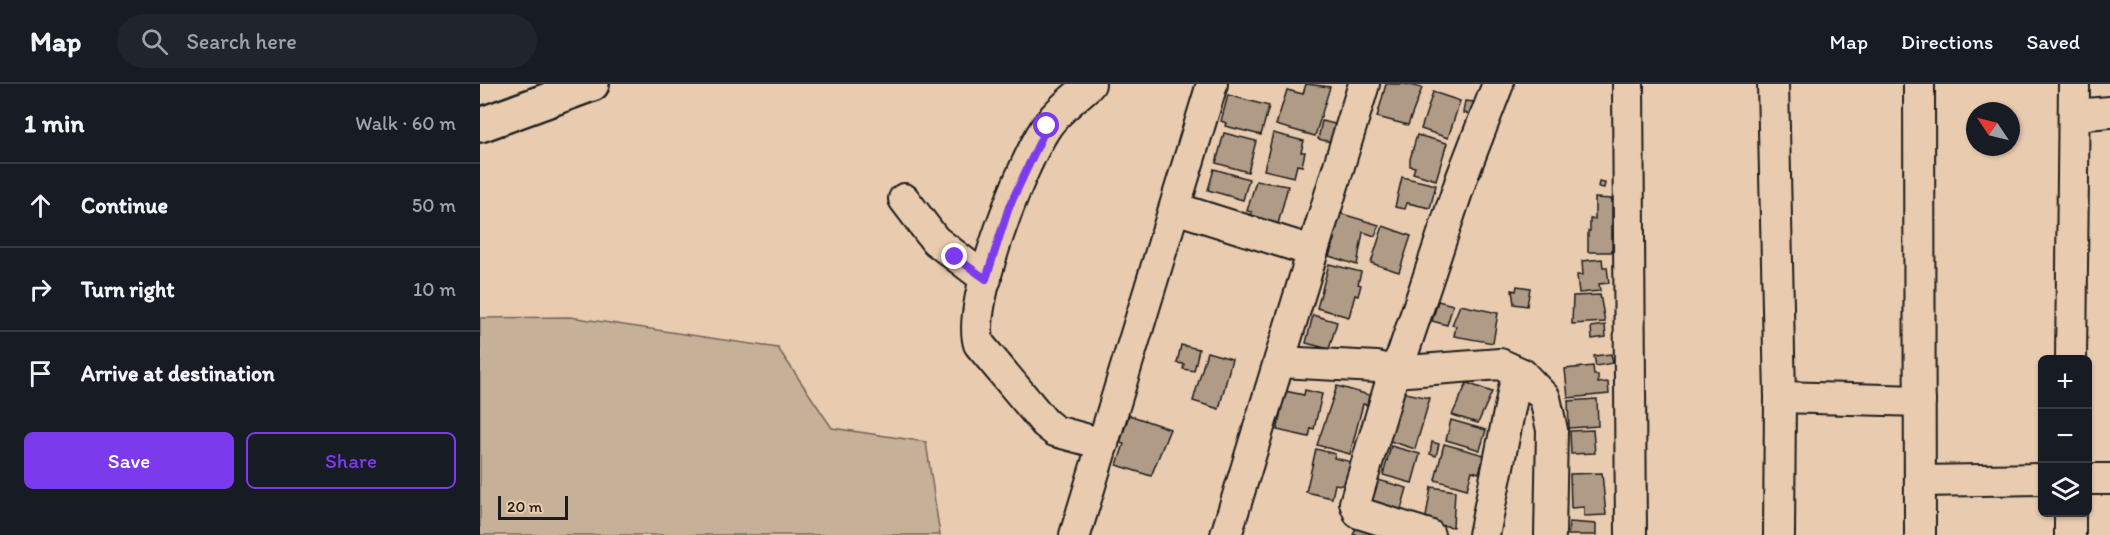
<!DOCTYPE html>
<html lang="en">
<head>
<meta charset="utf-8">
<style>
  body { margin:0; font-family:Itim,sans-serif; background:#20242c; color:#f1f3f6 }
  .controls { position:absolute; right:18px; bottom:18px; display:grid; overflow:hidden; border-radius:9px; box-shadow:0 2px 4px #0004 }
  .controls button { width:54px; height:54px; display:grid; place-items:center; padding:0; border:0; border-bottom:2px solid #363941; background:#171b24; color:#f1f3f6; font:30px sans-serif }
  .compass { position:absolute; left:1486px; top:18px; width:54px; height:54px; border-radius:50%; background:#171b24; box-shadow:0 2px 4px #0004; rotate:305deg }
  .scale { position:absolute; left:18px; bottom:15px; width:70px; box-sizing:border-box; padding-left:6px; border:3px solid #1c1c1c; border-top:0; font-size:16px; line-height:21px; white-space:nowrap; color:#1c1c1c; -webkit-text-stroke:4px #e9ccb0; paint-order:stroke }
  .stop { position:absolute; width:18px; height:18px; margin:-14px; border:4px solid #7c3aed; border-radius:50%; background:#fff }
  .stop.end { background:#7c3aed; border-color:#fff; box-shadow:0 2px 6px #0008 }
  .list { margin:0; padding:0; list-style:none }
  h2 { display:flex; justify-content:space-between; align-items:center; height:78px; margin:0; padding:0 24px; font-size:26px }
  h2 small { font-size:20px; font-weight:400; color:#9ea1a6 }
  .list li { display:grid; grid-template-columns:39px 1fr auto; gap:18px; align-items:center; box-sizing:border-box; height:84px; padding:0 24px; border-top:2px solid #363941 }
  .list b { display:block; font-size:22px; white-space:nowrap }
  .list em { font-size:20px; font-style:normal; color:#9ea1a6 }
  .actions { display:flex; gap:12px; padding:18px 24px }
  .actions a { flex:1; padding:14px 0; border:2px solid #7c3aed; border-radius:9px; text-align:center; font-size:21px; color:#7c3aed }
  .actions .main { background:#7c3aed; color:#fff }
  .icon { flex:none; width:33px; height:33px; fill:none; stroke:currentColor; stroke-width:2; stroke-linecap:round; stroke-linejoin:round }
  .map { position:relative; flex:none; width:1630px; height:451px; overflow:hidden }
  header { display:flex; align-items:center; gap:36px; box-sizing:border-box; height:84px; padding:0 30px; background:#171b24; border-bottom:2px solid #363941 }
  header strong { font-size:28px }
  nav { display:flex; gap:33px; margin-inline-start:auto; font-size:21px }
  .search { width:420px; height:54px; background:#20242c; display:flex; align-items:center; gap:15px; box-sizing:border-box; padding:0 21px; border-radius:33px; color:#9ea1a6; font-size:22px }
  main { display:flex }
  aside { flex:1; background:#171b24 }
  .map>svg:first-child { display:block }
  .green { fill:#c7b098; stroke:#72665a; stroke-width:1.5 }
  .building { fill:#b09b87; stroke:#1c1c1c; stroke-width:1.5 }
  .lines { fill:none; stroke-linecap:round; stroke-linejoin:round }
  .minor-casing { stroke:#1c1c1c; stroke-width:34 }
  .major-casing { stroke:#1c1c1c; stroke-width:38 }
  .minor { stroke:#e9ccb0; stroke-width:30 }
  .major { stroke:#e9ccb0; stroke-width:33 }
  .route { stroke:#7c3aed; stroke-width:8 }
</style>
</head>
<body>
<header>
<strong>Map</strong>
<div class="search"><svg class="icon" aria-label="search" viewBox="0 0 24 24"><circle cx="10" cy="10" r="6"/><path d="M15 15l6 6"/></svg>Search here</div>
<nav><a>Map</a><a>Directions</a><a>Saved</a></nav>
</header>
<main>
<aside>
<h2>1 min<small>Walk · 60 m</small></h2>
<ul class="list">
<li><svg class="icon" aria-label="ahead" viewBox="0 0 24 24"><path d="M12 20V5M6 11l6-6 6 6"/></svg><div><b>Continue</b></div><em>50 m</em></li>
<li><svg class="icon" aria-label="right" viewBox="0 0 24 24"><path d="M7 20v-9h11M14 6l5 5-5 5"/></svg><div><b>Turn right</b></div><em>10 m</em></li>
<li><svg class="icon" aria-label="arrive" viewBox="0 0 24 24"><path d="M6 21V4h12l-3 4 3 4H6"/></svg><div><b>Arrive at destination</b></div></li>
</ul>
<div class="actions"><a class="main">Save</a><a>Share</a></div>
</aside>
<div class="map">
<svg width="1630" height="451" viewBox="0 0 1630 451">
  <rect width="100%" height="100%" fill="#e9ccb0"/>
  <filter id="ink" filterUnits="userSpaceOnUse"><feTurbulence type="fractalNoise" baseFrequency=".0167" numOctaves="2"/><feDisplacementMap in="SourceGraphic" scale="12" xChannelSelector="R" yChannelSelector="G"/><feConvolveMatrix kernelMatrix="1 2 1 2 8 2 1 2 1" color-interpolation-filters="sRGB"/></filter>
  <g filter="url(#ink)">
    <!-- green -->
    <path class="green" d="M90,233L298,264L352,344L446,358L460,451H0V234Z"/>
    <!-- building -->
    <g class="building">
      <path d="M826,0L850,3L835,52L796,41L807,6L823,10Z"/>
      <path d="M906,0H925L942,4L928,41L897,33Z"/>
      <path d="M953,8L980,17L968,54L941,45Z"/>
      <path d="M748,11L789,22L781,51L745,42L746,39L741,37Z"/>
      <path d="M985,17L994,18L993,30L983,29Z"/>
      <path d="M842,37L855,40L851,58L838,55Z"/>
      <path d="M744,49L776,57L768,88L736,79Z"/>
      <path d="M793,49L824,57L821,68H825L822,82L817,81L814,93L784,86Z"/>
      <path d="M937,51L967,59L956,96L933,89L935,83L930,82V75Z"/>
      <path d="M734,85L769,95L763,116L728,106Z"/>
      <path d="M922,93L956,101L950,124L927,119L925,125L915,123Z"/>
      <path d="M776,97L808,102L797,144L769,137L772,128L767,127Z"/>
      <path d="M1119,98L1125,99L1124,104L1118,103Z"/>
      <path d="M1115,114L1132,115V168H1108V147H1110V135H1115Z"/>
      <path d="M859,129L899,141L895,152L883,148L877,181L849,172L855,155L851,154Z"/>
      <path d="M903,142L931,152L919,188L891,179Z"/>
      <path d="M1122,175L1123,183H1127L1129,199L1119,200L1120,207L1099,209L1097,191H1103L1102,177Z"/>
      <path d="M849,180L881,188L878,200L881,201L878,212L875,211L869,233L837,224Z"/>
      <path d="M1037,202L1050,204L1047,222L1034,220L1032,206L1036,207Z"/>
      <path d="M1120,211L1125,238L1092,240L1093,212Z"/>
      <path d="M958,217L973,221L967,241L952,237Z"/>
      <path d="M980,221L1018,229L1013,259L974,252L976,242L972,241Z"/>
      <path d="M833,231L857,238L849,265L826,259Z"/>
      <path d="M1125,241L1126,253L1112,255L1111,243Z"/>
      <path d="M701,261L719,265L714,287L703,285L704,280L697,279Z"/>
      <path d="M727,268L752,275L739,325L713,317Z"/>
      <path d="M1131,270L1133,279L1116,282L1114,272Z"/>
      <path d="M1113,282L1114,291H1118V299L1128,298L1129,310L1088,314L1085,285Z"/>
      <path d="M987,299L1012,308L998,339L972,331Z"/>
      <path d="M857,302L889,311L887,321L883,320L870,370L837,361Z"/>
      <path d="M825,306L842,310L834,345L831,344L829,353L797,346L805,307L824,311Z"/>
      <path d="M921,308L950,314L935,365L907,356Z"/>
      <path d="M1117,315L1118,342L1089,344L1088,317Z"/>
      <path d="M649,331L690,345L671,392L637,381L644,360L640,359Z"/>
      <path d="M971,336L1006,346L1000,366L966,356Z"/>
      <path d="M1113,346L1115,369L1091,370L1090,347Z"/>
      <path d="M952,358L959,360L956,372L950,370Z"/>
      <path d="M964,360L1004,371L999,389L992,387L987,405L955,396Z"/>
      <path d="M911,362L940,370L932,399L903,391Z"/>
      <path d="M836,365L855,370L854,374L872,378L867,402L855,400L852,414L826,408Z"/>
      <path d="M1122,389L1126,431L1104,432V423L1091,424L1090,390Z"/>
      <path d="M898,396L927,404L920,429L891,420Z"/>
      <path d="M951,403L975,407L973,443L945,439Z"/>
      <path d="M1089,438L1116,440V451H1088Z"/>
      <path d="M877,442L901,451H873Z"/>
    </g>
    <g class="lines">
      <defs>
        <g id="minor">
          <path d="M610,0C596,13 578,26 567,42C542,78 486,220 499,260L565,339L575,347L623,360"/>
          <path d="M1148,0L1151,451"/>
          <path d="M1293,0L1300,313L1299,451"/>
          <path d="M1439,0L1440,451"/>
          <path d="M1594,31L1630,28"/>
          <path d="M424,115L455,156L506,195"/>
          <path d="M695,124L832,167"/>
          <path d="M1591,276L1594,0"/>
          <path d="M800,278L897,283L914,288L1020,280L1042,290L1065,314L1072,346L1070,451"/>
          <path d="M1300,313L1440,317"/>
          <path d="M1608,395H1630"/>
          <path d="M1440,397L1562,395"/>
          <path d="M595,451L732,0"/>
          <path d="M746,451L884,0"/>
          <path d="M949,451L879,429L875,419L914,288L923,269L982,93L1018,0"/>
          <path d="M1004,451L1034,304L1042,290"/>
          <path d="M1590,451V428"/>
        </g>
        <path id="major" d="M0,41L112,0"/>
      </defs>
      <!-- minor casing -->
      <use href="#minor" class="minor-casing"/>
      <!-- major casing -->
      <use href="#major" class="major-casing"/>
      <!-- minor -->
      <use href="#minor" class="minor"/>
      <!-- major -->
      <use href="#major" class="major"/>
    </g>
  </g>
  <g class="lines" filter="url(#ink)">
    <!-- route -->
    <path class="route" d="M475,173L506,195L529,123L567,42"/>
  </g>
</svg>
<div class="controls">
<button>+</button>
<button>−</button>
<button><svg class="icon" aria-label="layers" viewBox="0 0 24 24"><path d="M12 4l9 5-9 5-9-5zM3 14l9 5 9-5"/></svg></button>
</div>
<svg class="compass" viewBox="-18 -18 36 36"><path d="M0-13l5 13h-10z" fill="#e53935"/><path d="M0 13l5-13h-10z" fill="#9ea1a6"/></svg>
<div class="scale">20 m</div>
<div class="stop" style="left:567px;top:42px"></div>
<div class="stop end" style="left:475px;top:173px"></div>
</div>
</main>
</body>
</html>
